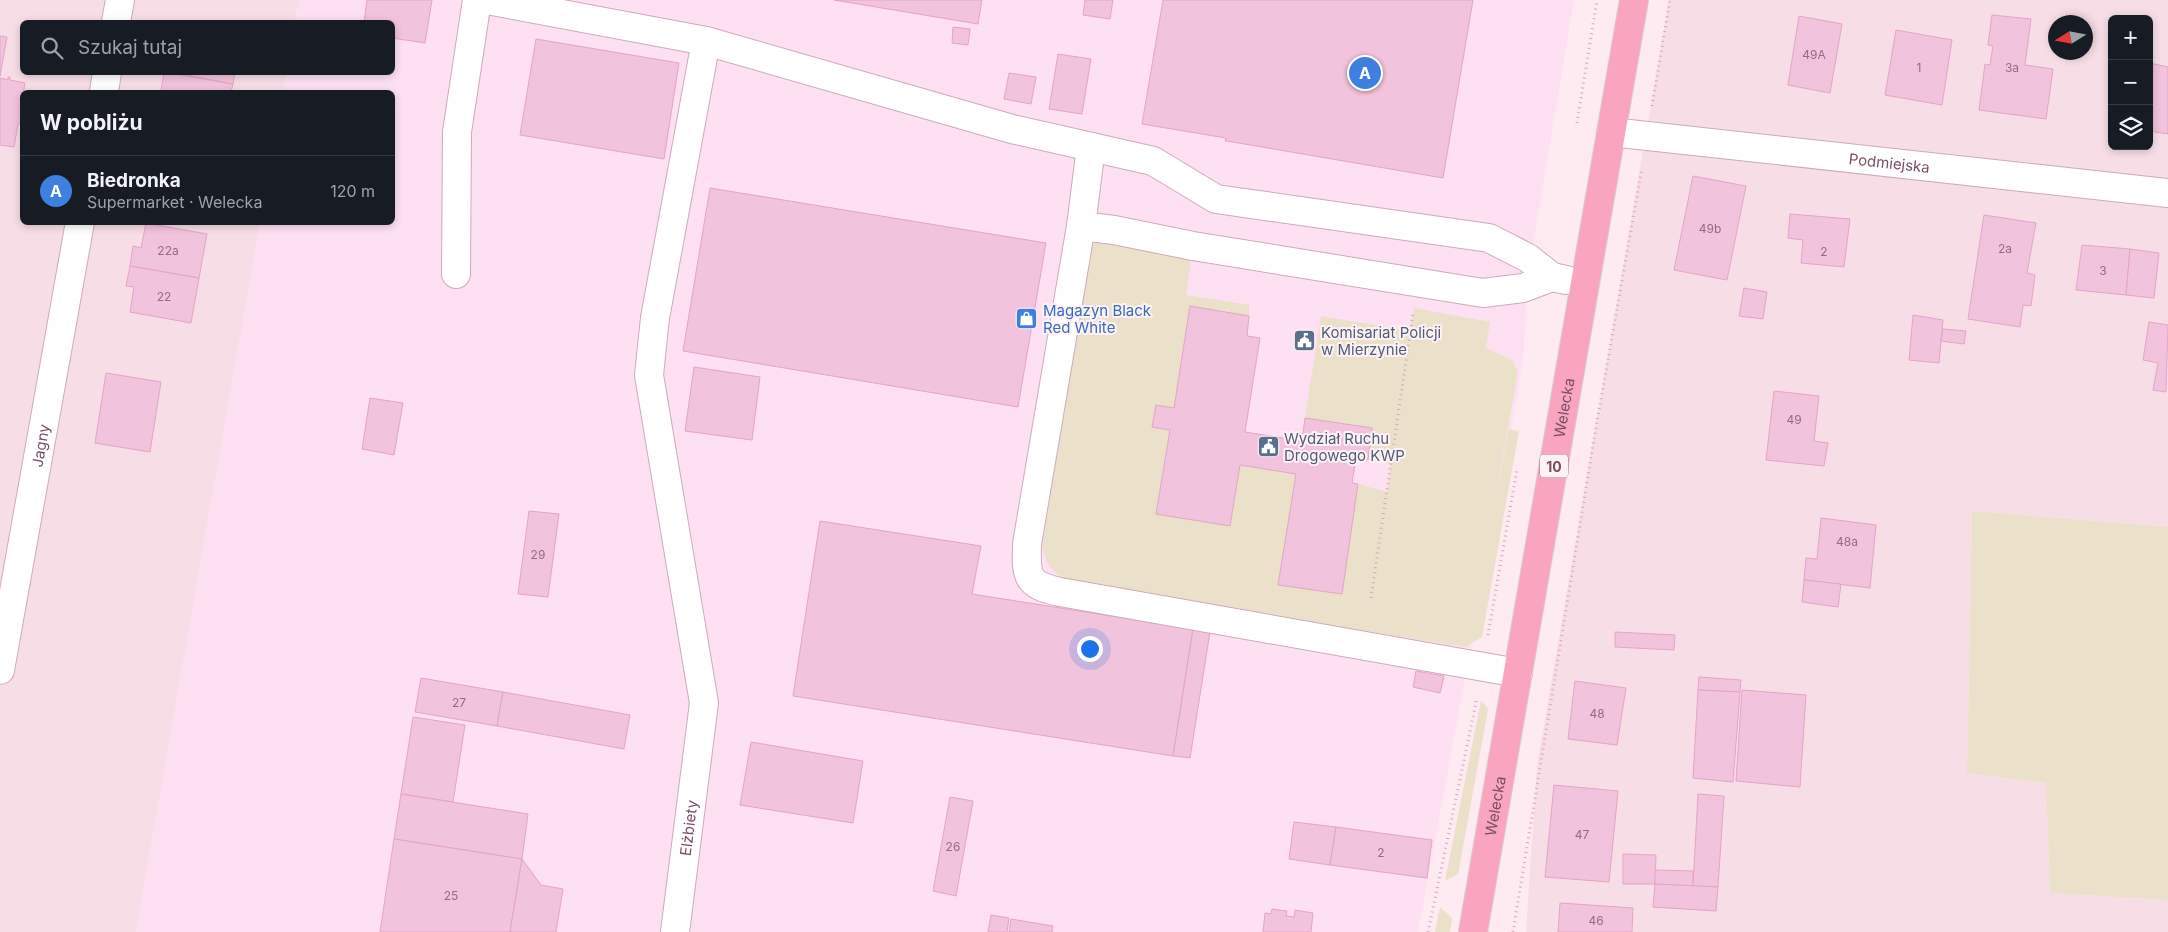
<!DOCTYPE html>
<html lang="pl">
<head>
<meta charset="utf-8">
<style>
  body { margin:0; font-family:Inter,sans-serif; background:#20242c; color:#f1f3f6 }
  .controls { position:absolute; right:15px; top:15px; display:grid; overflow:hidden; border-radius:8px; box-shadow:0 2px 8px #0003 }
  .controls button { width:45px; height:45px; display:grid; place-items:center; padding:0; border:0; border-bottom:1px solid #363941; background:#171b24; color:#f1f3f6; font:25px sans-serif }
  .compass { position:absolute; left:2048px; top:15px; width:45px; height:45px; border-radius:50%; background:#171b24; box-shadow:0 2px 8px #0003; rotate:259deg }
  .you { position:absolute; left:1089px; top:648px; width:18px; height:18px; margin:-12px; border:4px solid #fff; border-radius:50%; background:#1a73e8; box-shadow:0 0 0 8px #1a73e833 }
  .badge { display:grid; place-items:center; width:32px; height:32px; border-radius:50%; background:#8c9099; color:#fff; font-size:16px; font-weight:700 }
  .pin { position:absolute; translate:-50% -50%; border:2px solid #fff; box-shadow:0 1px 5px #0006 }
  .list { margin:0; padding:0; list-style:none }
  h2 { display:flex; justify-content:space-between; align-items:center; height:65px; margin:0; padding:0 20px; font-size:21px }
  h2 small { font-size:16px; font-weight:400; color:#9ea1a6 }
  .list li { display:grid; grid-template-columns:32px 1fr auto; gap:15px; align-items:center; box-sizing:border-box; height:70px; padding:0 20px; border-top:1px solid #363941 }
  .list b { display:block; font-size:19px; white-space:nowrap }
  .list p { margin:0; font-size:16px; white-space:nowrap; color:#9ea1a6 }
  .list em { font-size:16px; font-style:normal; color:#9ea1a6 }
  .icon { flex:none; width:28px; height:28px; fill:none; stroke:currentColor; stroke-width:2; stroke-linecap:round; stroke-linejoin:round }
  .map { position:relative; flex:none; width:2168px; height:932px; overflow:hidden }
  .search { position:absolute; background:#171b24; box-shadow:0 2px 8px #0003; left:20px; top:20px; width:375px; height:55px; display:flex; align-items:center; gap:12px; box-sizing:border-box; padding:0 18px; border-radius:8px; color:#9ea1a6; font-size:19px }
  .panel { position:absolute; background:#171b24; box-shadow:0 2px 8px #0003; left:20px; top:90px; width:375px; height:135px; border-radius:8px }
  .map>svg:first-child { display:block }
  .residential { fill:#f7dde6; fill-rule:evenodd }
  .commercial { fill:#fde0f2 }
  .green { fill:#ebe0c9 }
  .building { fill:#f2c3dc; stroke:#e5a3c7 }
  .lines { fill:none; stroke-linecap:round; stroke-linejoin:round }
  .minor-casing { stroke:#ccabbb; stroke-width:30 }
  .major-casing { stroke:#d7cad1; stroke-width:30 }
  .path { stroke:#d8a5c1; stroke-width:3; stroke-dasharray:1 4; stroke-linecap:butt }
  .minor { stroke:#fff; stroke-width:28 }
  .major { stroke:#faa5bf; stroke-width:28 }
  .labels { text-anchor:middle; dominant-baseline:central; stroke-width:4; stroke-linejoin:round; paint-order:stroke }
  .number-label { font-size:12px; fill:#976a84 }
  .shield { fill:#fff2f6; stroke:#a17e91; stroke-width:1 }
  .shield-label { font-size:14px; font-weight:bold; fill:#794d66 }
  .street-label { font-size:15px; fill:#794d66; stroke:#fff2f6 }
  .shop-label { font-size:15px; fill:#366cbe; stroke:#fff2f6; text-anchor:start }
  .service-label { font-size:15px; fill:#4e5e75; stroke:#fff2f6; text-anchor:start }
</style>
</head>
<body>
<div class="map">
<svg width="2168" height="932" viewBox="0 0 2168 932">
  <rect width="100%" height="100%" fill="#fdebf1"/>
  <!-- residential -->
  <g class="residential">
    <path d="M0,0H299L295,22H22V72L286,73L283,92H22V222L260,223L136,932H0Z"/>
    <path d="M1669,0H2168V527L1972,511L1967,773L2046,783L2050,893L2168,900V932H1526L1537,766ZM2112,19H2149V146H2112ZM2056,22H2086V52H2056Z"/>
  </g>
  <!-- commercial -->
  <path class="commercial" d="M299,0H1574L1528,273L1523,361L1515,407L1418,932H136L260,223L392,222V92H283L286,73L392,72V22H295Z"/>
  <!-- green -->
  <g class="green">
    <path d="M1102,235L1193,246L1186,295L1249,305V316L1190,307L1174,408L1156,405L1152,427L1170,430L1156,514L1230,526L1240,465L1296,474L1341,594L1358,484L1387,492L1391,464L1368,460L1372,428L1305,418L1321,316L1410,331L1414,308L1490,322L1486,348L1512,360L1518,372L1493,512L1509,429L1519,431L1482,637L1465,647L1102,588C1072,582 1050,581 1042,547L1091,248Z"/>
    <path d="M1972,511L2168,527V900L2050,893L2046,783L1967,773Z"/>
    <path d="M1481,700L1488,709L1458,874L1445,881Z"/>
    <path d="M1440,907L1452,918L1450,932H1435Z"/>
  </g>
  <!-- building -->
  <g class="building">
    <path d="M367,0H432L425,43L392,38V22H364Z"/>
    <path d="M834,0H982L978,24Z"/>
    <path d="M1085,0H1113L1110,19L1083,15Z"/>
    <path d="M1163,0H1473L1443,178L1227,141H1225L1226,138L1142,124Z"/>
    <path d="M1992,15L2031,19L2025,65L2053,69L2046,119L1979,110L1985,64L1990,65L1993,46L1988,45Z"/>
    <path d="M1799,16L1842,24L1830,93L1788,85Z"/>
    <path d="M953,27L970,29L968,45L952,43Z"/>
    <path d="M1896,30L1952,40L1942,105L1885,95Z"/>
    <path d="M0,36L7,37L0,76Z"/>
    <path d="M536,39L679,63L664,159L520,135Z"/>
    <path d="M1058,54L1091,59L1082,114L1049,109Z"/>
    <path d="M2150,63L2168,67V134L2149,131Z"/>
    <path d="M164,72L233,84L231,92H168L161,91Z"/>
    <path d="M170,72H235L233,84Z"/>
    <path d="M1009,73L1036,77L1031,104L1004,99Z"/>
    <path d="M8,77H10V80L25,83L21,106L22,121L18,124L14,147L0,145V78L8,80Z"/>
    <path d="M1693,176L1746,186L1727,280L1674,270Z"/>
    <path d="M710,188L1046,243L1018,407L683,351Z"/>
    <path d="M1790,214L1850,219L1844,267L1801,263L1803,240L1788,238Z"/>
    <path d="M1984,215L2036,223L2027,273L2035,275L2031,306L2023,305L2020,327L1968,319Z"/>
    <path d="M146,223L207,234L199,278L130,266L133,246L141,248Z"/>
    <path d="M2082,245L2130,249L2126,295L2076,290Z"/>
    <path d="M2130,249L2159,253L2154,298L2126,295Z"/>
    <path d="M130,266L199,278L191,323L130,312L134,287L126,286Z"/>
    <path d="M1744,288L1767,292L1763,319L1739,316Z"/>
    <path d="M1190,306L1249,316L1247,336L1260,338L1245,432L1302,441L1305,418L1372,428L1368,460L1356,458L1352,483L1358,484L1342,594L1278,585L1296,474L1240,465L1230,526L1156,514L1170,430L1152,427L1156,405L1174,408Z"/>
    <path d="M1913,315L1943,320L1939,363L1909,360Z"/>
    <path d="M2149,322L2168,325L2166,392L2153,390L2158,363L2143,360Z"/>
    <path d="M1943,329L1966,331L1964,344L1941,341Z"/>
    <path d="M694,367L760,377L752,440L685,431Z"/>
    <path d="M106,373L161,382L150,452L95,443Z"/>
    <path d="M1774,391L1819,396L1814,441L1828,443L1824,466L1766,460Z"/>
    <path d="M370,398L403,403L394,455L362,449Z"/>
    <path d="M529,511L559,514L548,597L518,594Z"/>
    <path d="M1821,518L1876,525L1870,588L1804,580L1806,558L1817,559Z"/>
    <path d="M820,521L981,546L972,594L1193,629L1173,756L793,696Z"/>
    <path d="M1804,580L1841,584L1838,607L1802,602Z"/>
    <path d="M1193,629L1210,632L1190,758L1173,756Z"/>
    <path d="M1615,632L1675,635L1674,650L1615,647Z"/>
    <path d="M1416,671L1444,676L1440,693L1413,687Z"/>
    <path d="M1699,677L1741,680L1740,692L1698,690Z"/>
    <path d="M421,678L503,692L497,726L415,712Z"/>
    <path d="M1575,681L1626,688L1617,745L1568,739Z"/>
    <path d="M1698,690L1740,692L1733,782L1693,778Z"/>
    <path d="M1742,690L1806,695L1800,787L1736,781Z"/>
    <path d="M503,692L630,715L624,749L497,726Z"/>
    <path d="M413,717L465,725L453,802L401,794Z"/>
    <path d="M751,742L863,761L853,823L740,805Z"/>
    <path d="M1554,785L1618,791L1609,882L1545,877Z"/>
    <path d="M401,794L528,814L522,859L394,839Z"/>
    <path d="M1698,794L1724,796L1718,887L1693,886Z"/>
    <path d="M950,797L973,801L956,896L933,891Z"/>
    <path d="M1294,822L1336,827L1330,865L1289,859Z"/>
    <path d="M1336,827L1432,840L1427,878L1330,865Z"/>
    <path d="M394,839L522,859L510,932H380Z"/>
    <path d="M1623,854L1656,855L1655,884H1623Z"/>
    <path d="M522,859L541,885L563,889L556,932H510Z"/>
    <path d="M1655,870L1693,871V886L1655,884Z"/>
    <path d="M1655,884L1718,887L1716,911L1653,907Z"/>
    <path d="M1560,903L1633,908L1632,932H1558Z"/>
    <path d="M1272,909L1287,911L1286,916L1294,917L1295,910L1313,913L1311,932H1263L1265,913L1271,914Z"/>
    <path d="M991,915L1009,918L1007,932H988Z"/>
    <path d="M1011,919L1053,926L1052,932H1009Z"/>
  </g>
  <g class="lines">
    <defs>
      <g id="minor">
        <path d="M487,0L706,41L1012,129L1153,161L1216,199L1489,238L1528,258L1552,277"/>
        <path d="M116,22L120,0"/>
        <path d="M104,92L107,72"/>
        <path id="s1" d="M1611,132L2168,193"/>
        <path d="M1091,147L1081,226L1027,544C1026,576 1026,585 1060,592L1518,673"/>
        <path d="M1081,226L1114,230L1193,246L1483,293L1523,288L1552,277L1566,280"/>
        <path d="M456,274L457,132L477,0"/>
        <path id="s2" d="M0,670L80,222"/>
        <path id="s3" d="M675,932L704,703L649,375L655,318L706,41"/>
      </g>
      <g id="major">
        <path id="s4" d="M1473,932L1634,0"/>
      </g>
    </defs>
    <!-- minor casing -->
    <use href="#minor" class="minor-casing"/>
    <!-- major casing -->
    <use href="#major" class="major-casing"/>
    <!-- path -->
    <g class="path">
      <path d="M1652,106L1670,0"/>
      <path d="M1577,123L1597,0"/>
      <path d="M1371,598L1413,314"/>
      <path d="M1488,635L1517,469"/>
      <path d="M1428,932L1477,698"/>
      <path d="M1513,932L1596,427L1642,168"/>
    </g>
    <!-- minor -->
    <use href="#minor" class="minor"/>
    <!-- major -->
    <use href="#major" class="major"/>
  </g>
  <!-- icons -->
  <defs>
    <symbol id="shop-square" viewBox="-11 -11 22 22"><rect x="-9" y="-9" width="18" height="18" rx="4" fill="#3f7fe0" stroke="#fff2f6"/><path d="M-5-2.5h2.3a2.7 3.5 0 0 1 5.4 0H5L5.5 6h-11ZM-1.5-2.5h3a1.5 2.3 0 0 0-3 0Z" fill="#fff"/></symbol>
    <symbol id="civic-square" viewBox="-11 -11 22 22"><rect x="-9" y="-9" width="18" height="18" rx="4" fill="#5c6f8a" stroke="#fff2f6"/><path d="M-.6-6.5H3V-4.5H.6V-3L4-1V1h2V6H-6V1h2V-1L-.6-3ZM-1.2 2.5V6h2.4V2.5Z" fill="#fff"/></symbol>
  </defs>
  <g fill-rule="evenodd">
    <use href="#shop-square" x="1014" y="306" width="25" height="25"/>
    <use href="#civic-square" x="1292" y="328" width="25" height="25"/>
    <use href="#civic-square" x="1256" y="434" width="25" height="25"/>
  </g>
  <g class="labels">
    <!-- number labels -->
    <g class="number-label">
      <text x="1814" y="54">49A</text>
      <text x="1919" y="67">1</text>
      <text x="2012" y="67">3a</text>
      <text x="1710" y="228">49b</text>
      <text x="2005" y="248">2a</text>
      <text x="168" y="250">22a</text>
      <text x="1824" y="251">2</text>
      <text x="2103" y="270">3</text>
      <text x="164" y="296">22</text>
      <text x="1794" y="419">49</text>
      <text x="1847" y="541">48a</text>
      <text x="538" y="554">29</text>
      <text x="459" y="702">27</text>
      <text x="1597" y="713">48</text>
      <text x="1582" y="834">47</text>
      <text x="953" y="846">26</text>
      <text x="1381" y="852">2</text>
      <text x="451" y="895">25</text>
      <text x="1596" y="920">46</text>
    </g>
    <!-- shield labels -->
    <rect class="shield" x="1540" y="454.5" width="28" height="23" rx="4"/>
    <g class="shield-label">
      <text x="1554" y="466">10</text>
    </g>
    <!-- street labels -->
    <g class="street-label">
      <text stroke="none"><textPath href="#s1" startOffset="280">Podmiejska</textPath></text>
      <text stroke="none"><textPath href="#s4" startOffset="532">Welecka</textPath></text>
      <text stroke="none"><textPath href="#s2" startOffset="228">Jagny</textPath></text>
      <text stroke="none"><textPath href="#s4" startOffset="128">Welecka</textPath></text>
      <text stroke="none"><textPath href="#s3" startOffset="105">Elżbiety</textPath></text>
    </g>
    <!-- shop labels -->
    <g class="shop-label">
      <text x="1043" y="310">Magazyn Black<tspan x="1043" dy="17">Red White</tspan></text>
    </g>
    <!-- service labels -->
    <g class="service-label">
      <text x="1321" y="332">Komisariat Policji<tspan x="1321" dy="17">w Mierzynie</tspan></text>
      <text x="1284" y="438">Wydział Ruchu<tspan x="1284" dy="17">Drogowego KWP</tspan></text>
    </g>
  </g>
</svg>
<div class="controls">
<button>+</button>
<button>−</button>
<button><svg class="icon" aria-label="layers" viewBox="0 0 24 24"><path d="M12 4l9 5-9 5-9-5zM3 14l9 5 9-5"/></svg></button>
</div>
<svg class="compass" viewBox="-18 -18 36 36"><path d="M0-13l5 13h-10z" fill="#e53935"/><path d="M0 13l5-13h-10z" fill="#9ea1a6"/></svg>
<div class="you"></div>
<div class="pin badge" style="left:1365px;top:73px;background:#3f7fe0">A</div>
<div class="search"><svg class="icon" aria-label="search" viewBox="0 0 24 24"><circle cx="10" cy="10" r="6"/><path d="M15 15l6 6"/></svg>Szukaj tutaj</div>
<section class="panel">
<h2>W pobliżu<small></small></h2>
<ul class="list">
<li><span class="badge" style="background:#3f7fe0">A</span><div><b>Biedronka</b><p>Supermarket · Welecka</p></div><em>120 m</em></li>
</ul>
</section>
</div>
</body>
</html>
